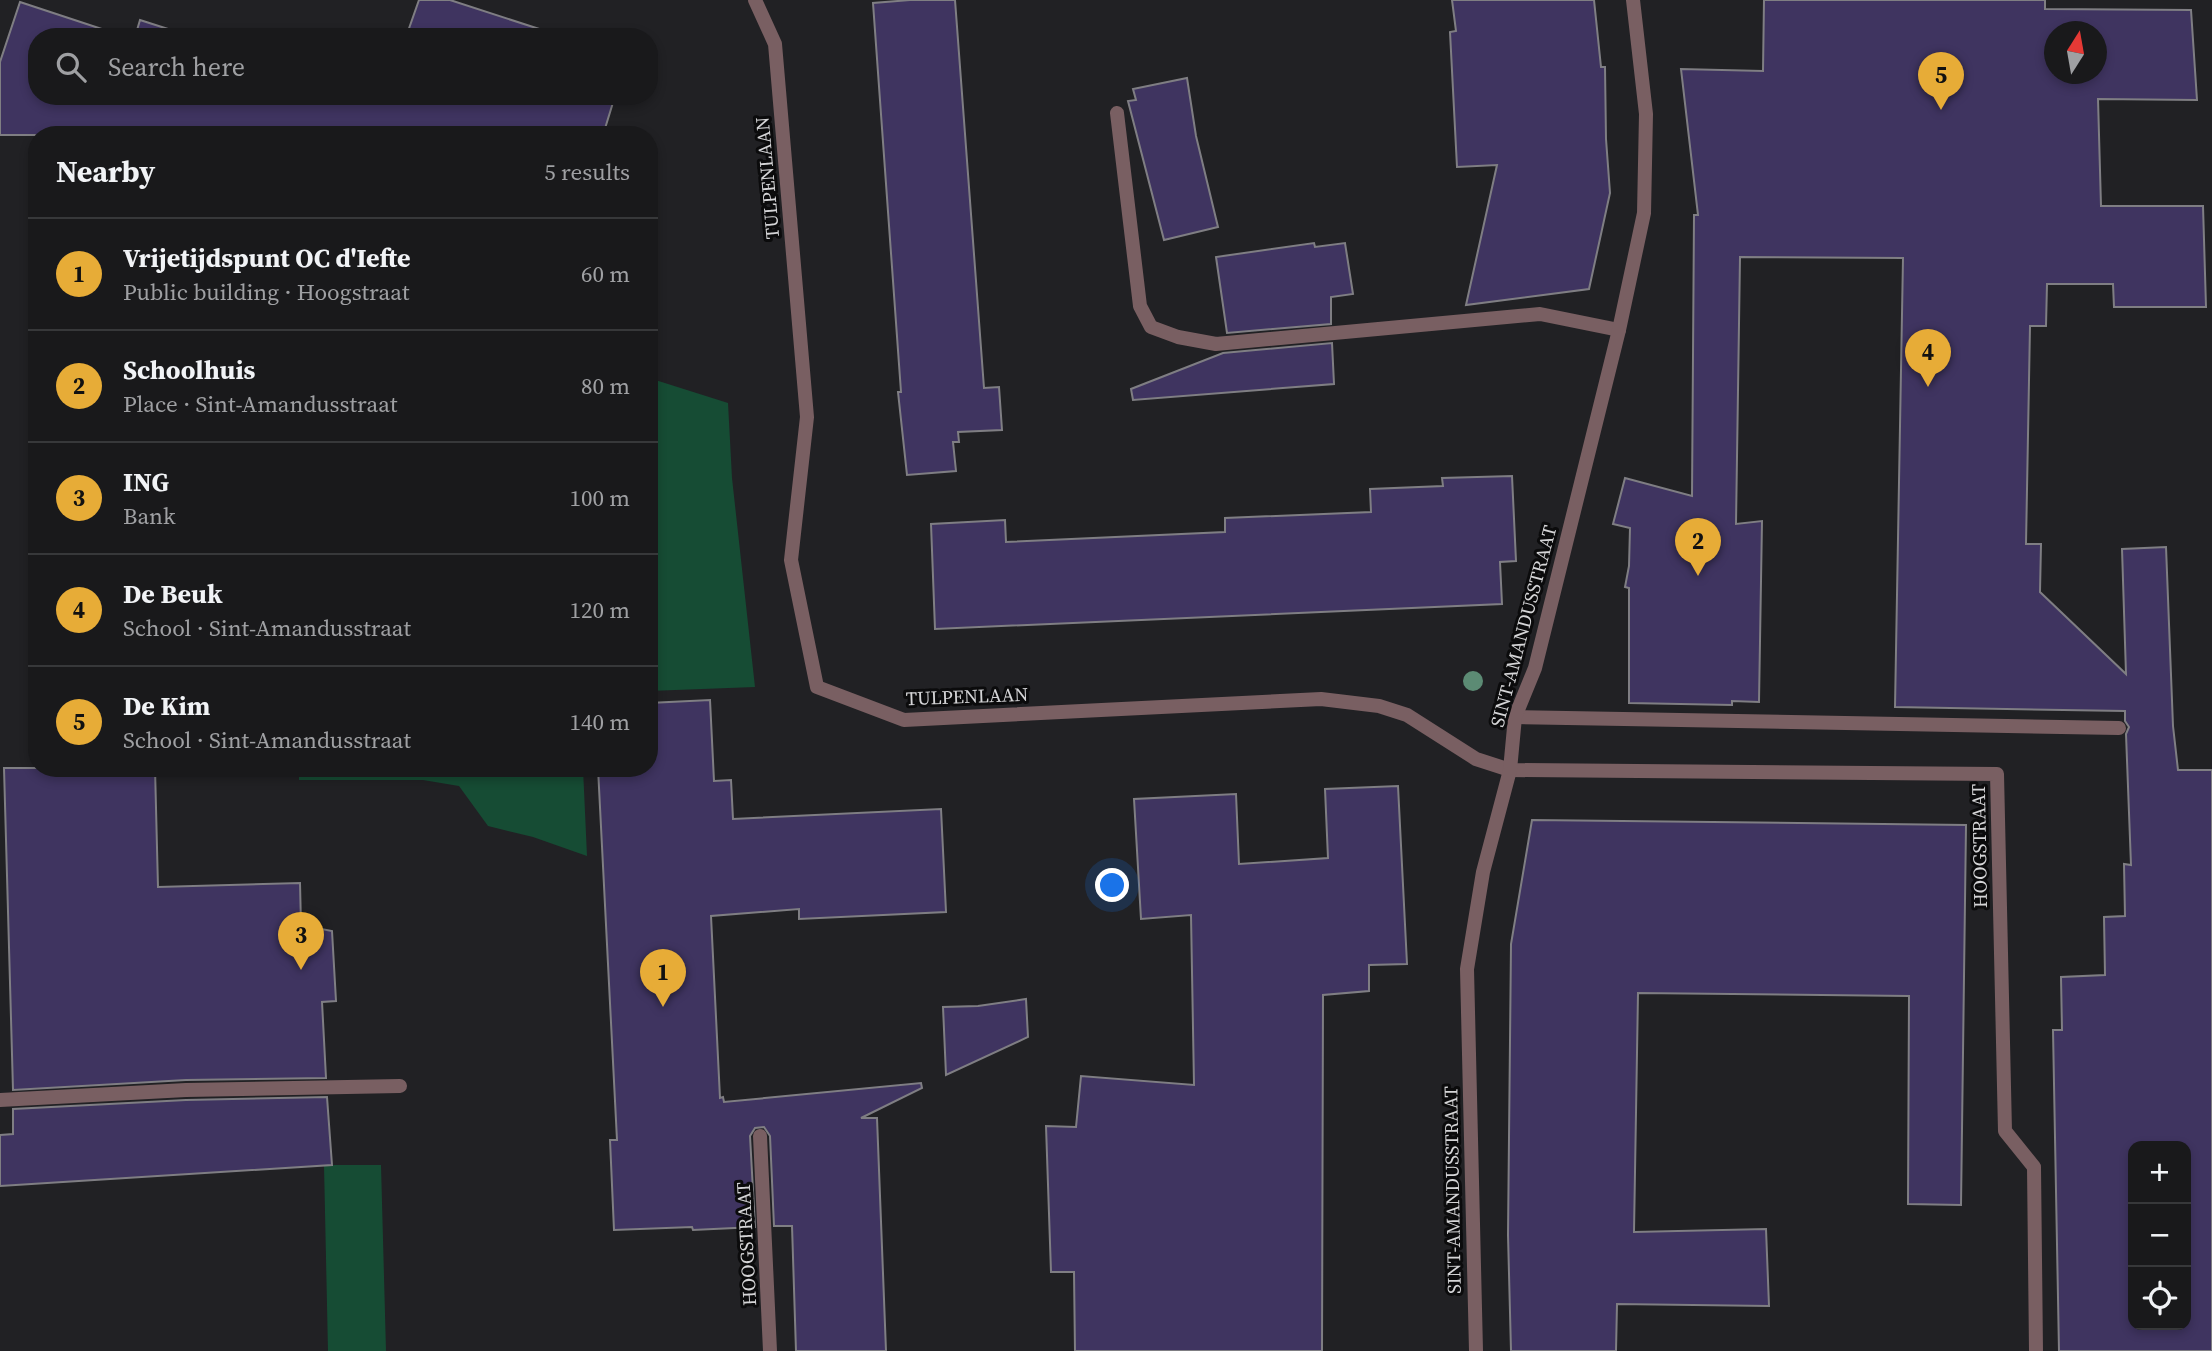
<!DOCTYPE html>
<html lang="en">
<head>
<meta charset="utf-8">
<style>
  body { margin:0; font-family:"Source Serif 4",serif; background:#222224; color:#f1f3f6 }
  .controls { position:absolute; right:21px; bottom:21px; display:grid; overflow:hidden; border-radius:14px; box-shadow:0 4px 10px #0003 }
  .controls button { width:63px; height:63px; display:grid; place-items:center; padding:0; border:0; border-bottom:2px solid #37383a; background:#19191b; color:#f1f3f6; font:35px sans-serif }
  .compass { position:absolute; left:2044px; top:21px; width:63px; height:63px; border-radius:50%; background:#19191b; box-shadow:0 4px 10px #0003; rotate:11deg }
  .you { position:absolute; left:1113px; top:886px; width:24px; height:24px; margin:-18px; border:5px solid #fff; border-radius:50%; background:#1a73e8; box-shadow:0 0 0 10px #1a73e833 }
  .badge { display:grid; place-items:center; width:46px; height:46px; border-radius:50%; background:#e7ac37; color:#111; font-size:23px; font-weight:700 }
  .pin { position:absolute; translate:-50% -58px; filter:drop-shadow(0 2px 4px #0008) }
  .pin::after { content:''; position:absolute; top:37px; width:24px; height:21px; background:inherit; clip-path:polygon(0 0,100% 0,50% 100%) }
  .list { margin:0; padding:0; list-style:none }
  h2 { display:flex; justify-content:space-between; align-items:center; height:91px; margin:0; padding:0 28px; font-size:30px }
  h2 small { font-size:23px; font-weight:400; color:#9fa0a3 }
  .list li { display:grid; grid-template-columns:46px 1fr auto; gap:21px; align-items:center; box-sizing:border-box; height:112px; padding:0 28px; border-top:2px solid #37383a }
  .list b { display:block; font-size:26px; white-space:nowrap }
  .list p { margin:0; font-size:23px; white-space:nowrap; color:#9fa0a3 }
  .list em { font-size:23px; font-style:normal; color:#9fa0a3 }
  .icon { flex:none; width:38px; height:38px; fill:none; stroke:currentColor; stroke-width:2; stroke-linecap:round; stroke-linejoin:round }
  .map { position:relative; flex:none; width:2212px; height:1351px; overflow:hidden }
  .search { position:absolute; background:#19191b; box-shadow:0 4px 10px #0003; left:28px; top:28px; width:630px; height:77px; display:flex; align-items:center; gap:18px; box-sizing:border-box; padding:0 24px; border-radius:28px; color:#9fa0a3; font-size:26px }
  .panel { position:absolute; background:#19191b; box-shadow:0 4px 10px #0003; left:28px; top:126px; width:630px; height:651px; border-radius:28px }
  .map>svg:first-child { display:block }
  .green { fill:#164c34 }
  .building { fill:#3f3460; stroke:#7f7e83; stroke-width:2; fill-rule:evenodd }
  .lines { fill:none; stroke-linecap:round; stroke-linejoin:round }
  .lane { stroke:#795f62; stroke-width:14 }
  .street { stroke:#795f62; stroke-width:14 }
  .tree { fill:#5c8b74 }
  .labels { text-anchor:middle; dominant-baseline:central; stroke-width:6; stroke-linejoin:round; paint-order:stroke }
  .street-label { font-size:19px; fill:#d5d5d7; stroke:#0b0b0c }
</style>
</head>
<body>
<div class="map">
<svg width="2212" height="1351" viewBox="0 0 2212 1351">
  <rect width="100%" height="100%" fill="#212124"/>
  <!-- green -->
  <g class="green">
    <path d="M649,378L728,403L732,478L755,687L649,691Z"/>
    <path d="M299,768H583L587,856L533,837L488,826L459,786L423,780H299Z"/>
    <path d="M324,1165H381L386,1351H328Z"/>
  </g>
  <!-- building -->
  <g class="building">
    <path d="M419,0H450L564,37H406Z"/>
    <path d="M910,0H955L984,388L999,387L1002,430L958,432L959,442H953L956,471L907,475L898,392H901L873,3Z"/>
    <path d="M1452,0H1594L1601,67H1605L1606,139L1610,193L1589,289L1466,305L1497,165L1457,167L1450,32L1456,31Z"/>
    <path d="M1764,0H2045V9L2191,10L2197,100L2098,99L2101,206H2203L2206,307H2114L2113,284H2047L2046,326H2030L2026,544H2041L2040,592L2126,674L2122,549L2166,547L2173,726L2178,770H2212V1351H2059L2053,1030H2062L2061,977L2105,975L2104,917L2125,916L2124,864L2131,865L2126,734L2129,727L2125,721V711L1895,707L1903,258L1740,257L1736,524L1762,521L1759,702L1732,701V705L1629,703V588L1625,587L1629,566L1630,528L1613,524L1625,478L1692,496L1694,215H1698L1681,69L1763,71ZM2054,32H2096V74H2054ZM2133,1146H2186V1325H2133Z"/>
    <path d="M20,2L126,37H37V96H380L386,98V96H615L603,135H0V62Z"/>
    <path d="M140,20L193,37H135Z"/>
    <path d="M1187,78L1196,136L1218,227L1164,240L1128,101L1136,100L1133,89Z"/>
    <path d="M1314,243L1315,247L1345,243L1353,294L1331,297V324L1227,333L1216,257Z"/>
    <path d="M1332,343L1334,384L1133,400L1131,389L1223,353Z"/>
    <path d="M1512,476L1516,561L1500,562L1502,604L935,629L931,524L1005,520L1006,542L1225,532V518L1371,512L1370,489L1443,486L1442,478Z"/>
    <path d="M710,700L714,781L731,780L733,819L941,809L946,912L799,919V909L711,916L720,1098L723,1097L724,1102L921,1083L922,1088L861,1118H877L886,1351H796L792,1226H774L770,1136L764,1127L755,1128L750,1136L755,1227L693,1230L692,1227L614,1230L610,1140H617L598,768H649V703Z"/>
    <path d="M4,768H155L158,887L300,883L301,925L332,931L336,1001L322,1002L326,1078L186,1080L13,1090Z"/>
    <path d="M1398,786L1407,964L1369,965V991L1323,995L1322,1351H1075L1074,1272H1051L1046,1126L1076,1127L1081,1076L1194,1085L1191,915L1141,919L1134,799L1236,794L1239,864L1328,858L1325,789Z"/>
    <path d="M1532,820L1966,825L1961,1205L1908,1204L1909,996L1638,993L1634,1232L1766,1229L1769,1306L1617,1304L1616,1351H1511L1508,1235L1511,944Z"/>
    <path d="M1026,999L1028,1037L946,1075L943,1007L978,1006Z"/>
    <path d="M327,1097L332,1165L0,1186V1135L13,1134V1109L186,1100Z"/>
  </g>
  <g class="lines">
    <!-- lane -->
    <g class="lane">
      <path d="M1117,113L1140,306L1151,327L1178,337L1216,344L1540,314L1619,330"/>
      <path d="M0,1100L186,1090L400,1086"/>
    </g>
    <!-- street -->
    <g class="street">
      <path d="M755,0L775,44L807,417L791,560L817,687L904,720L1321,699L1379,706L1407,715L1476,759L1510,770L1997,774L2005,1131L2034,1167L2036,1351"/>
      <path d="M1515,717L2119,728"/>
      <path d="M760,1136L770,1351"/>
      <path d="M1476,1351L1467,969L1483,872L1510,770L1515,717L1535,668L1619,330L1644,213L1646,114L1633,0"/>
    </g>
  </g>
  <!-- trees -->
  <circle class="tree" cx="1473" cy="681" r="10"/>
  <g class="labels">
    <!-- street labels -->
    <g class="street-label">
      <text transform="translate(767 178) rotate(-95)">TULPENLAAN</text>
      <text transform="translate(1523 626) rotate(-75)">SINT-AMANDUSSTRAAT</text>
      <text transform="translate(967 696) rotate(-2)">TULPENLAAN</text>
      <text transform="translate(1979 846) rotate(-91)">HOOGSTRAAT</text>
      <text transform="translate(1452 1190) rotate(-91)">SINT-AMANDUSSTRAAT</text>
      <text transform="translate(746 1244) rotate(-93)">HOOGSTRAAT</text>
    </g>
  </g>
</svg>
<div class="controls">
<button>+</button>
<button>−</button>
<button><svg class="icon" aria-label="locate" viewBox="0 0 24 24"><circle cx="12" cy="12" r="6"/><path d="M12 2v4M12 18v4M2 12h4M18 12h4"/></svg></button>
</div>
<svg class="compass" viewBox="-18 -18 36 36"><path d="M0-13l5 13h-10z" fill="#e53935"/><path d="M0 13l5-13h-10z" fill="#9fa0a3"/></svg>
<div class="you"></div>
<div class="pin badge" style="left:663px;top:1007px">1</div>
<div class="pin badge" style="left:1698px;top:576px">2</div>
<div class="pin badge" style="left:301px;top:970px">3</div>
<div class="pin badge" style="left:1928px;top:387px">4</div>
<div class="pin badge" style="left:1941px;top:110px">5</div>
<div class="search"><svg class="icon" aria-label="search" viewBox="0 0 24 24"><circle cx="10" cy="10" r="6"/><path d="M15 15l6 6"/></svg>Search here</div>
<section class="panel">
<h2>Nearby<small>5 results</small></h2>
<ul class="list">
<li><span class="badge">1</span><div><b>Vrijetijdspunt OC d'Iefte</b><p>Public building · Hoogstraat</p></div><em>60 m</em></li>
<li><span class="badge">2</span><div><b>Schoolhuis</b><p>Place · Sint-Amandusstraat</p></div><em>80 m</em></li>
<li><span class="badge">3</span><div><b>ING</b><p>Bank</p></div><em>100 m</em></li>
<li><span class="badge">4</span><div><b>De Beuk</b><p>School · Sint-Amandusstraat</p></div><em>120 m</em></li>
<li><span class="badge">5</span><div><b>De Kim</b><p>School · Sint-Amandusstraat</p></div><em>140 m</em></li>
</ul>
</section>
</div>
</body>
</html>
